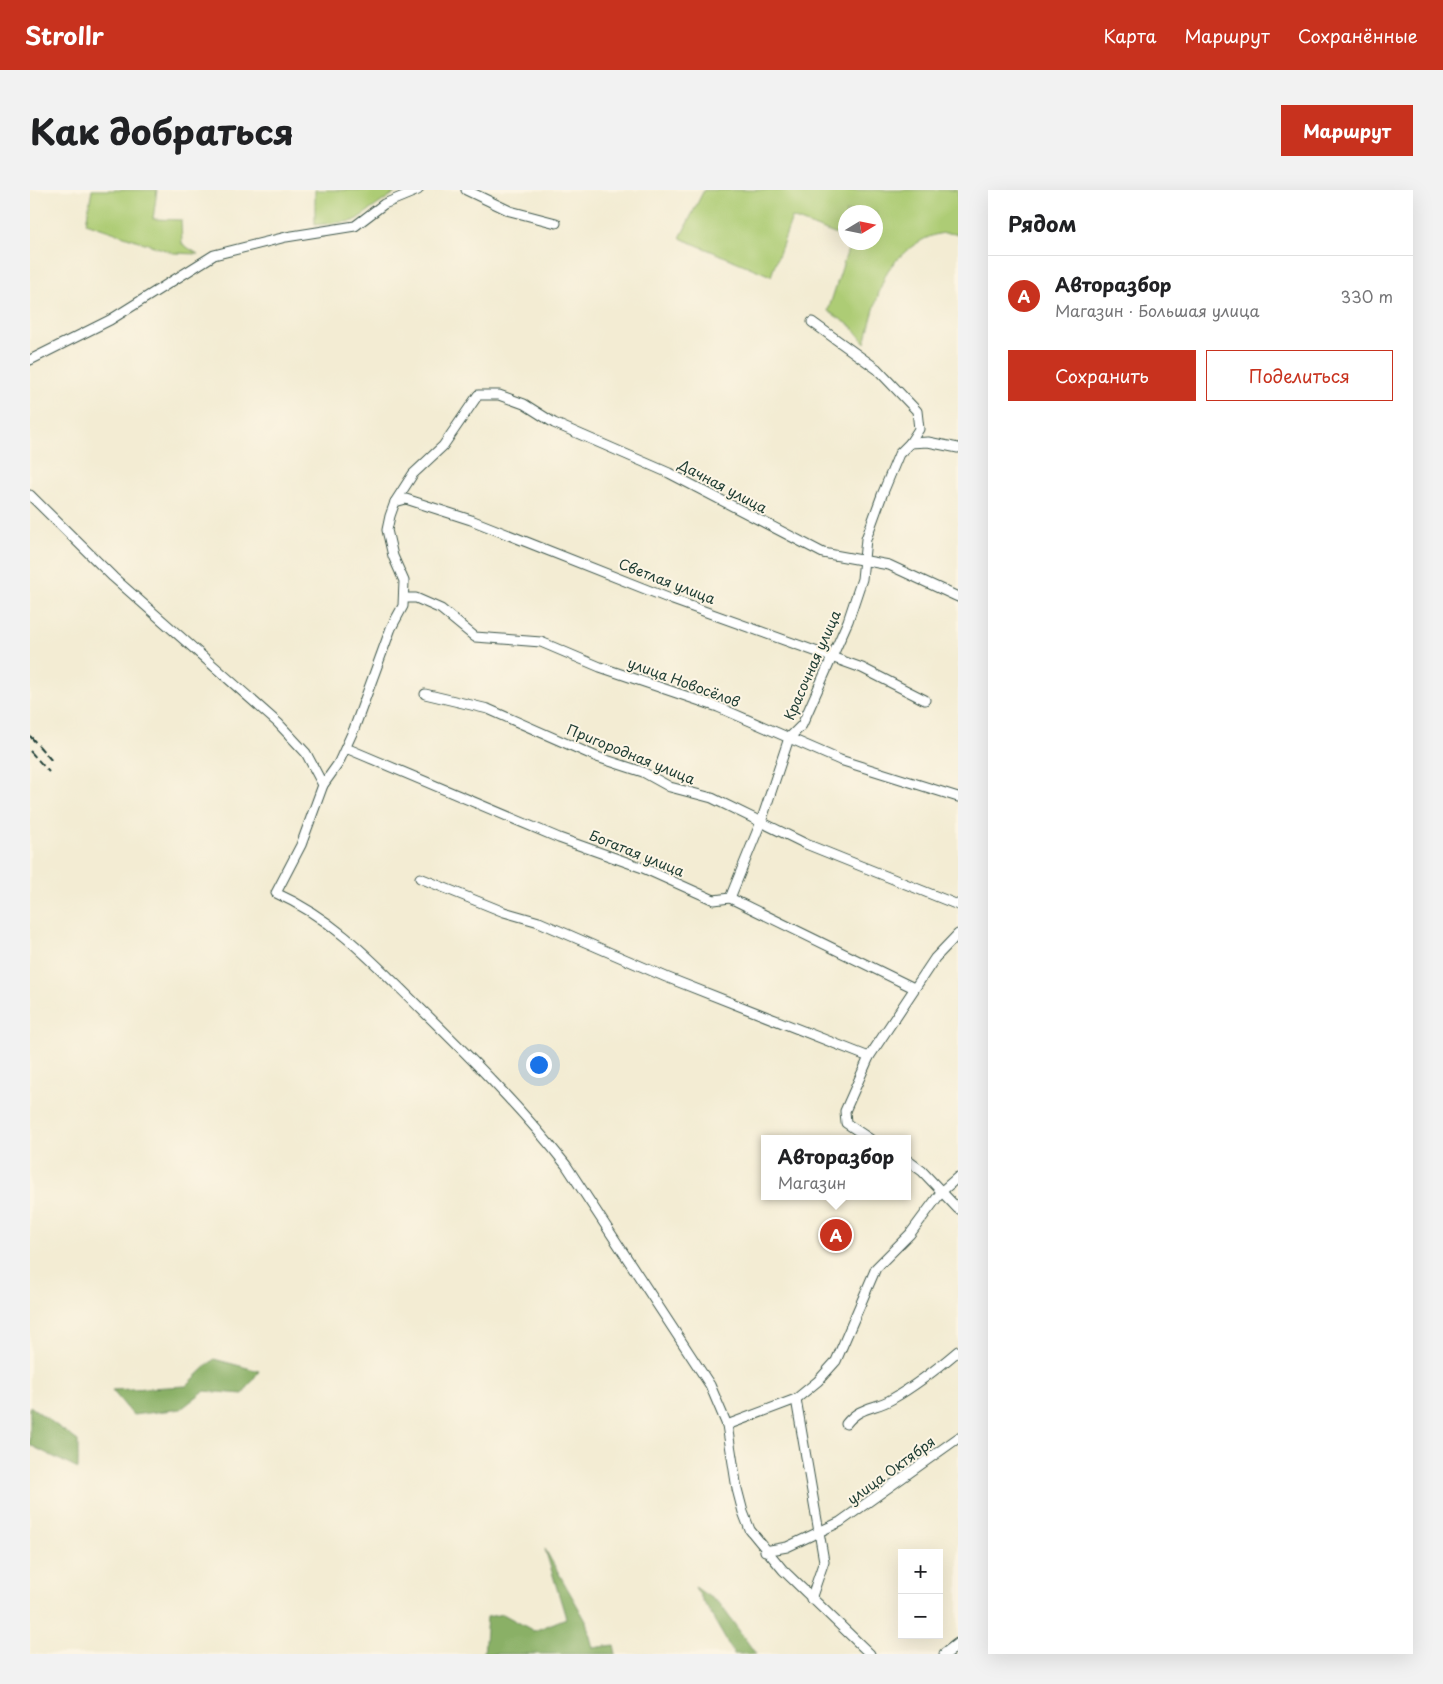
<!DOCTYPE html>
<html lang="ru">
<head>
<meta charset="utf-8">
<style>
  body { margin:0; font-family:"Playpen Sans",sans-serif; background:#f2f2f2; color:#202124 }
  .controls { position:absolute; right:15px; bottom:15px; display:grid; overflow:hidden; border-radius:0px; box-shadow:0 5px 20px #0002 }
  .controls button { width:45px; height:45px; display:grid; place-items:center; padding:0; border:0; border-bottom:1px solid #e0e0e0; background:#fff; color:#202124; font:25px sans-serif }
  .compass { position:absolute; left:808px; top:15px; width:45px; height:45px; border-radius:50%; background:#fff; box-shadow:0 5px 20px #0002; rotate:80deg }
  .you { position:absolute; left:508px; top:874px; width:18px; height:18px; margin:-12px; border:4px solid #fff; border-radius:50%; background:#1a73e8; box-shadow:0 0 0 8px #1a73e833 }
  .badge { display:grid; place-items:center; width:32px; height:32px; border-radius:50%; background:#c8321e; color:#fff; font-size:16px; font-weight:700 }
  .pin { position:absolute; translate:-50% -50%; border:2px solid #fff; box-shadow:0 1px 5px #0006 }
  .popup { position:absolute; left:731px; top:945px; width:150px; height:65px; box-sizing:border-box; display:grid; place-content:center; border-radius:0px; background:#fff; filter:drop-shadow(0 1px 4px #0005); font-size:16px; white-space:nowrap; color:#757577 }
  .popup b { font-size:19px; color:#202124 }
  .popup::after { content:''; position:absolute; left:50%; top:100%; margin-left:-10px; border:10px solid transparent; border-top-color:#fff }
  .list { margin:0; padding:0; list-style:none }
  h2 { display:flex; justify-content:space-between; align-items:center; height:65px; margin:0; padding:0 20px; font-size:21px }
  h2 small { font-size:16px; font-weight:400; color:#757577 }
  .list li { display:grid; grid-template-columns:32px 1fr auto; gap:15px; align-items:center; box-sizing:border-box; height:80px; padding:0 20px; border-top:1px solid #e0e0e0 }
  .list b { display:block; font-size:19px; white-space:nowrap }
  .list p { margin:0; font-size:16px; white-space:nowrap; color:#757577 }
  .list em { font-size:16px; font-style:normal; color:#757577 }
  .actions { display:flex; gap:10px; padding:15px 20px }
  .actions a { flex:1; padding:11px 0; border:1px solid #c8321e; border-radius:0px; text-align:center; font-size:18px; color:#c8321e }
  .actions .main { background:#c8321e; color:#fff }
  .map { position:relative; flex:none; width:928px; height:1464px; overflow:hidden; border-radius:0px }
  header { display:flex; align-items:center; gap:30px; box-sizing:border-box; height:70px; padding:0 25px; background:#c8321e; color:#fff }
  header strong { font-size:24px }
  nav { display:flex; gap:28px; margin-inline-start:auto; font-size:18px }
  .intro { display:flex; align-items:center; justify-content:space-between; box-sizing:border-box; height:120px; padding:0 30px }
  h1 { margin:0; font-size:35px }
  .button { padding:12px 22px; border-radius:0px; background:#c8321e; color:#fff; font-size:18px; font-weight:700 }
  main { display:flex; gap:30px; padding:0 30px }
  aside { flex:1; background:#fff; border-radius:0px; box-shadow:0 5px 20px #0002 }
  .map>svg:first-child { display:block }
  .green { fill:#adcc74; stroke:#668454 }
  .forest { fill:#8ab066; stroke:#54764d }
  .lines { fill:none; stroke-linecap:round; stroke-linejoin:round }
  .minor-casing { stroke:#3f574c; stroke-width:11 }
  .major-casing { stroke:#3f574c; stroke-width:13 }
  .minor { stroke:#fff; stroke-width:9 }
  .major { stroke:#fff; stroke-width:11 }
  .rail { stroke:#1f3d34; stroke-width:2; stroke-dasharray:8 4; stroke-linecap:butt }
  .labels { text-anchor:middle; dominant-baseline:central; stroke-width:4; stroke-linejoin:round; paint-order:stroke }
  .street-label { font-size:14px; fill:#1f3d34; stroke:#fcf5e5 }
</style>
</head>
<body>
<header>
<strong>Strollr</strong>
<nav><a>Карта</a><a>Маршрут</a><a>Сохранённые</a></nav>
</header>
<div class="intro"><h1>Как добраться</h1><a class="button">Маршрут</a></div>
<main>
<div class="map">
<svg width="928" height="1464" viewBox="0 0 928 1464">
  <rect width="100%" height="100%" fill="#fcf5e5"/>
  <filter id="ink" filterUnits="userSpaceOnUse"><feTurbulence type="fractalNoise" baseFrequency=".02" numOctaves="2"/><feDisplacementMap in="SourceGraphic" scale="10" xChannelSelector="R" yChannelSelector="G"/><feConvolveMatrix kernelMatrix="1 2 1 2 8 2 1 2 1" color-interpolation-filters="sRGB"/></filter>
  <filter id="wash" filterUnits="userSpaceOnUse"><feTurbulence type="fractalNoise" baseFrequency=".0096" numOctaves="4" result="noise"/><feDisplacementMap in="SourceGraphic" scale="20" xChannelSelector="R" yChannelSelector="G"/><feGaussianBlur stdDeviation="1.12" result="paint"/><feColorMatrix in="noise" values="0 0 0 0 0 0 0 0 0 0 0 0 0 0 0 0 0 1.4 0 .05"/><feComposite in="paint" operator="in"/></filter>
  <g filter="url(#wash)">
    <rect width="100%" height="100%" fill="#f3ecd3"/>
    <!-- green -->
    <g class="green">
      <path d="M62,0H127L123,29L151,30L152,54L168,64L144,63L56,33Z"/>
      <path d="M285,0H369L324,31L285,35Z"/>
      <path d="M674,0H928V45C904,36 873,60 859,79C851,89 839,138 835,153L821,136L798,121L820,53L846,52V22H816L815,48L762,28L741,86L650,48Z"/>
    </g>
    <!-- forest -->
    <g class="forest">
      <path d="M184,1169L229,1181L213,1204L174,1201L151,1219L103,1225L82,1200L156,1196Z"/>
      <path d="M0,1216L48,1251V1279L0,1255Z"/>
      <path d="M515,1359L556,1431L563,1458L584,1455L586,1464H454L457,1427L473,1424L504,1441L536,1428Z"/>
      <path d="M665,1397L690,1414L726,1464H704Z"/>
    </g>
  </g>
  <g filter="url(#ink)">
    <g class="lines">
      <defs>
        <g id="minor">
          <path d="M436,0L480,21L526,33"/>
          <path d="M782,132L847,179L887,221L889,239L880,253L898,252L928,258"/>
          <path d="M0,170L80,130L184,65L256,47L325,36L354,14L388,0"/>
          <path d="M0,305L83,387L248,533L276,563L293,595"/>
          <path d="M365,312L376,309L441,330L643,410L832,478L895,510"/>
          <path d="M375,408H386L411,419L445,447L511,452L570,477L688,517L810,570L928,607"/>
          <path d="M395,504L458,519L567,567L613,582L640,597L682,608L776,654L928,715"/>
          <path d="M316,558L529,648L613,678L684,710L700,708L884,798"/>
          <path d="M390,688L474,722L509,732L636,787L839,867"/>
          <path d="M700,708L731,632L759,548L772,535L818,431L832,389L836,349L852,305L869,264L880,253"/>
          <path d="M840,949L816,933L815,921L839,867L905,768L928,744"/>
          <path d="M877,970L892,981L928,1019"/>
          <path d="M766,1209L794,1371L781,1409"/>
          <path d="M816,1234C830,1216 845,1219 862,1209C885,1196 908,1178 928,1161"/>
          <path d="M697,1235L766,1209L788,1191L806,1171L846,1078L880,1044L912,1001L928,987"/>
          <path d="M735,1361L757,1357L810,1332L928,1248"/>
          <path d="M840,1464L753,1380L720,1340L713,1322L707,1299L697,1235L680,1195L536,975C492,919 441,868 391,819C345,774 306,730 246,703L271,655L293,595L308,574L324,539L361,438L373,416L374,391L363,366L357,340L360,326L365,312L383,284L413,256L448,205H469L494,214L524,233L639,283L793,363L859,375L928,407"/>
        </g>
        <path id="major" d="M915,1464L928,1454"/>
      </defs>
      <!-- minor casing -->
      <use href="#minor" class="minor-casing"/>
      <!-- major casing -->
      <use href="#major" class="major-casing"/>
      <!-- minor -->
      <use href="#minor" class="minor"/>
      <!-- major -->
      <use href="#major" class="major"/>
      <!-- rail -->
      <g class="rail">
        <path d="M0,546L23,572"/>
        <path d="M0,561L19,582"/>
      </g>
    </g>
  </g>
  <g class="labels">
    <!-- street labels -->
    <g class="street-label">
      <text transform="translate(693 296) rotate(28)">Дачная улица</text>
      <text transform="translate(637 391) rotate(21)">Светлая улица</text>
      <text transform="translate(782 475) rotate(-66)">Красочная улица</text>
      <text transform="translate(654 492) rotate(20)">улица Новосёлов</text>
      <text transform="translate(601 564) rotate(22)">Пригородная улица</text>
      <text transform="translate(607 663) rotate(22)">Богатая улица</text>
      <text transform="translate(861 1280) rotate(-36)">улица Октября</text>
    </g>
  </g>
</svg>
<div class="controls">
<button>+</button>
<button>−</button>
</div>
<svg class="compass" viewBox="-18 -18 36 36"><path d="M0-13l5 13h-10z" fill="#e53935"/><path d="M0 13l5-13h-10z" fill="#757577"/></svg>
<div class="you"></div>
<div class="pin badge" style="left:806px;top:1045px">A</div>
<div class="popup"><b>Авторазбор</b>Магазин</div>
</div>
<aside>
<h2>Рядом<small></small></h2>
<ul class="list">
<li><span class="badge">A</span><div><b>Авторазбор</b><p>Магазин · Большая улица</p></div><em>330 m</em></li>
</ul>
<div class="actions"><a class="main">Сохранить</a><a>Поделиться</a></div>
</aside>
</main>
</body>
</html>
